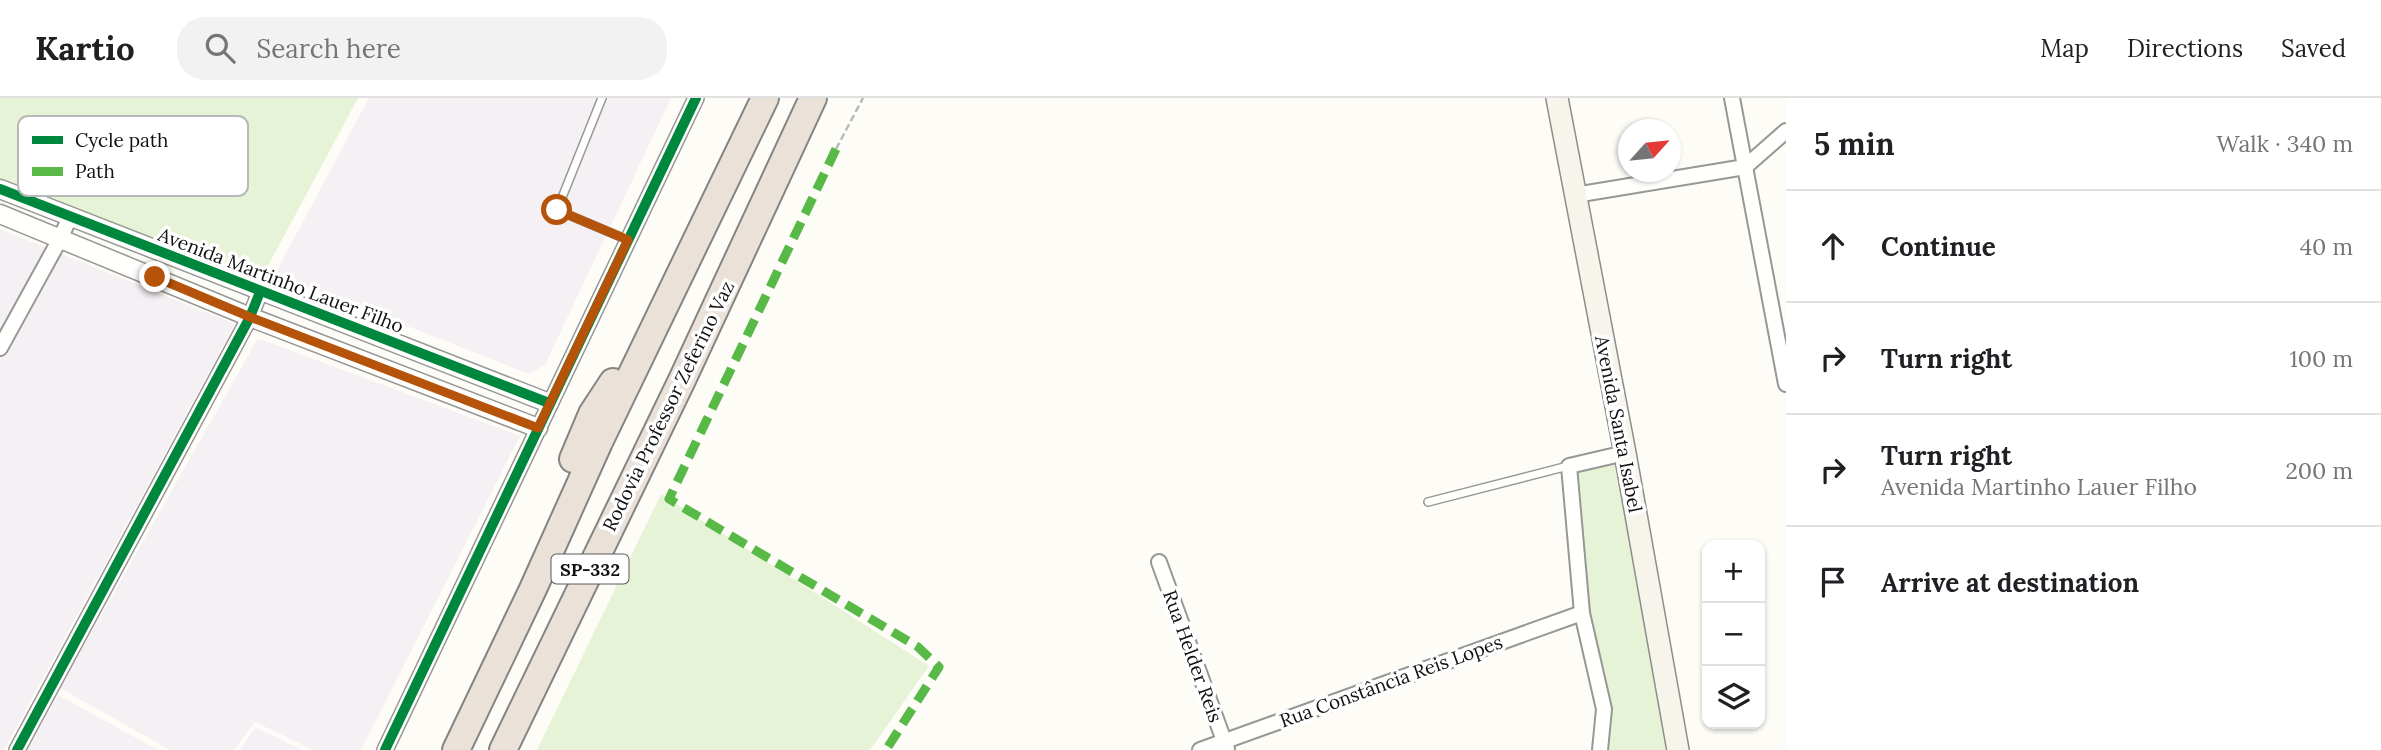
<!DOCTYPE html>
<html lang="en">
<head>
<meta charset="utf-8">
<style>
  body { margin:0; font-family:Lora,serif; background:#f2f2f2; color:#202124 }
  .controls { position:absolute; right:21px; bottom:21px; display:grid; overflow:hidden; border-radius:14px; box-shadow:0 2px 5px #0004 }
  .controls button { width:63px; height:63px; display:grid; place-items:center; padding:0; border:0; border-bottom:2px solid #e0e0e0; background:#fff; color:#202124; font:35px sans-serif }
  .compass { position:absolute; left:1618px; top:21px; width:63px; height:63px; border-radius:50%; background:#fff; box-shadow:0 2px 5px #0004; rotate:63deg }
  .stop { position:absolute; width:21px; height:21px; margin:-16px; border:5px solid #b45309; border-radius:50%; background:#fff }
  .stop.end { background:#b45309; border-color:#fff; box-shadow:0 2px 7px #0008 }
  .list { margin:0; padding:0; list-style:none }
  h2 { display:flex; justify-content:space-between; align-items:center; height:91px; margin:0; padding:0 28px; font-size:30px }
  h2 small { font-size:23px; font-weight:400; color:#757577 }
  .list li { display:grid; grid-template-columns:46px 1fr auto; gap:21px; align-items:center; box-sizing:border-box; height:112px; padding:0 28px; border-top:2px solid #e0e0e0 }
  .list b { display:block; font-size:26px; white-space:nowrap }
  .list p { margin:0; font-size:23px; white-space:nowrap; color:#757577 }
  .list em { font-size:23px; font-style:normal; color:#757577 }
  .icon { flex:none; width:38px; height:38px; fill:none; stroke:currentColor; stroke-width:2; stroke-linecap:round; stroke-linejoin:round }
  .map { position:relative; flex:none; width:1786px; height:652px; overflow:hidden }
  header { display:flex; align-items:center; gap:42px; box-sizing:border-box; height:98px; padding:0 35px; background:#fff; border-bottom:2px solid #e0e0e0 }
  header strong { font-size:33px }
  nav { display:flex; gap:38px; margin-inline-start:auto; font-size:24px }
  .search { width:490px; height:63px; background:#f2f2f2; display:flex; align-items:center; gap:18px; box-sizing:border-box; padding:0 24px; border-radius:28px; color:#757577; font-size:26px }
  main { display:flex }
  aside { flex:1; background:#fff }
  .map>svg:first-child { display:block }
  .industrial { fill:#f5f0f3 }
  .green { fill:#e7f3d7 }
  .lines { fill:none; stroke-linecap:round; stroke-linejoin:round }
  .service-casing { stroke:#979795; stroke-width:10 }
  .minor-casing { stroke:#979795; stroke-width:18 }
  .tertiary-casing { stroke:#979795; stroke-width:21 }
  .secondary-casing { stroke:#8e8d8b; stroke-width:24 }
  .motorway-casing { stroke:#858482; stroke-width:30 }
  .path { stroke:#b9b9b8; stroke-width:2.5; stroke-dasharray:7 3.5; stroke-linecap:butt }
  .service { stroke:#fffffe; stroke-width:7 }
  .minor { stroke:#fffffe; stroke-width:14 }
  .tertiary { stroke:#fffffe; stroke-width:18 }
  .secondary { stroke:#f6f4eb; stroke-width:21 }
  .motorway { stroke:#eae1d8; stroke-width:26 }
  .quiet { stroke:#58b947; stroke-width:9; stroke-dasharray:18 9; stroke-linecap:butt }
  .cycleway-casing { stroke:#fff; stroke-width:15 }
  .cycleway { stroke:#00873e; stroke-width:10 }
  .route { stroke:#b45309; stroke-width:9 }
  .labels { text-anchor:middle; dominant-baseline:central; stroke-width:7; stroke-linejoin:round; paint-order:stroke }
  .shield { fill:#fff; stroke:#585858; stroke-width:2 }
  .shield-label { font-size:18px; font-weight:bold; fill:#111 }
  .street-label { font-size:19px; fill:#111; stroke:#fff }
  .key { fill:#fff; stroke:#b8b8b8; stroke-width:2 }
  .key-label { font-size:19px; fill:#111 }
</style>
</head>
<body>
<header>
<strong>Kartio</strong>
<div class="search"><svg class="icon" aria-label="search" viewBox="0 0 24 24"><circle cx="10" cy="10" r="6"/><path d="M15 15l6 6"/></svg>Search here</div>
<nav><a>Map</a><a>Directions</a><a>Saved</a></nav>
</header>
<main>
<div class="map">
<svg width="1786" height="652" viewBox="0 0 1786 652">
  <rect width="100%" height="100%" fill="#fdfcf7"/>
  <!-- industrial -->
  <g class="industrial">
    <path d="M369,0H671L545,267L529,276L275,176Z"/>
    <path d="M0,131L235,226L4,652H0Z"/>
    <path d="M257,242H263L520,338L361,652H313L255,624L234,652H170L60,590Z"/>
    <path d="M58,597L158,652H28Z"/>
    <path d="M255,629L302,652H240Z"/>
  </g>
  <!-- green -->
  <g class="green">
    <path d="M0,0H358L262,179L73,110L0,80Z"/>
    <path d="M1622,360L1679,652H1604L1611,613L1587,513L1576,370Z"/>
    <path d="M661,396L929,568L870,652H537Z"/>
  </g>
  <g class="lines">
    <defs>
      <g id="service">
        <path d="M602,0L557,112L628,142"/>
        <path d="M1428,404L1568,368"/>
      </g>
      <g id="minor">
        <path d="M1732,0L1786,286"/>
        <path d="M1575,97L1745,69L1786,33"/>
        <path d="M0,250L60,141L70,119"/>
        <path d="M1159,464L1227,651"/>
        <path d="M17,652L250,219L260,194"/>
        <path d="M385,652L696,0"/>
        <path d="M1200,652L1582,515"/>
        <path d="M1600,652L1604,611L1582,515L1569,368L1625,355"/>
      </g>
      <g id="tertiary">
        <path d="M0,91L549,305"/>
        <path d="M0,116L250,219L538,330"/>
      </g>
      <path id="secondary" d="M1557,0L1625,355L1678,652"/>
      <g id="motorway">
        <path d="M573,361L592,316L613,284"/>
        <path d="M456,652L533,491L599,344L765,0"/>
        <path d="M503,652L682,282L813,0"/>
      </g>
    </defs>
    <!-- service casing -->
    <use href="#service" class="service-casing"/>
    <!-- minor casing -->
    <use href="#minor" class="minor-casing"/>
    <!-- tertiary casing -->
    <use href="#tertiary" class="tertiary-casing"/>
    <!-- secondary casing -->
    <use href="#secondary" class="secondary-casing"/>
    <!-- motorway casing -->
    <use href="#motorway" class="motorway-casing"/>
    <!-- path -->
    <path class="path" d="M836,51L863,0"/>
    <!-- service -->
    <use href="#service" class="service"/>
    <!-- minor -->
    <use href="#minor" class="minor"/>
    <!-- tertiary -->
    <use href="#tertiary" class="tertiary"/>
    <!-- secondary -->
    <use href="#secondary" class="secondary"/>
    <!-- motorway -->
    <use href="#motorway" class="motorway"/>
    <!-- quiet -->
    <path class="quiet" d="M836,51L669,401L918,549L939,569L886,652"/>
    <defs>
      <g id="cycleway">
        <path d="M0,91L549,305"/>
        <path d="M17,652L250,219L260,194"/>
        <path d="M385,652L696,0"/>
      </g>
    </defs>
    <!-- cycleway casing -->
    <use href="#cycleway" class="cycleway-casing"/>
    <!-- cycleway -->
    <use href="#cycleway" class="cycleway"/>
  </g>
  <g class="lines">
    <!-- route -->
    <path class="route" d="M155,179L250,219L538,330L628,142L557,112"/>
  </g>
  <g class="labels">
    <!-- shield labels -->
    <rect class="shield" x="551.5" y="456.5" width="77" height="29" rx="5"/>
    <g class="shield-label">
      <text x="590" y="471">SP-332</text>
    </g>
    <!-- street labels -->
    <g class="street-label">
      <text transform="translate(281 182) rotate(21)">Avenida Martinho Lauer Filho</text>
      <text transform="translate(668 308) rotate(-64)">Rodovia Professor Zeferino Vaz</text>
      <text transform="translate(1619 326) rotate(79)">Avenida Santa Isabel</text>
      <text transform="translate(1193 558) rotate(70)">Rua Helder Reis</text>
      <text transform="translate(1391 583) rotate(-20)">Rua Constância Reis Lopes</text>
    </g>
  </g>
  <!-- legend -->
  <rect x="18" y="18" width="230" height="80" rx="10" class="key"/>
  <rect x="32" y="38" width="31" height="8" fill="#00873e"/>
  <rect x="32" y="69" width="31" height="9" fill="#58b947"/>
  <g class="key-label">
    <text x="75" y="49">Cycle path</text>
    <text x="75" y="80">Path</text>
  </g>
</svg>
<div class="controls">
<button>+</button>
<button>−</button>
<button><svg class="icon" aria-label="layers" viewBox="0 0 24 24"><path d="M12 4l9 5-9 5-9-5zM3 14l9 5 9-5"/></svg></button>
</div>
<svg class="compass" viewBox="-18 -18 36 36"><path d="M0-13l5 13h-10z" fill="#e53935"/><path d="M0 13l5-13h-10z" fill="#757577"/></svg>
<div class="stop" style="left:557px;top:112px"></div>
<div class="stop end" style="left:155px;top:179px"></div>
</div>
<aside>
<h2>5 min<small>Walk · 340 m</small></h2>
<ul class="list">
<li><svg class="icon" aria-label="ahead" viewBox="0 0 24 24"><path d="M12 20V5M6 11l6-6 6 6"/></svg><div><b>Continue</b></div><em>40 m</em></li>
<li><svg class="icon" aria-label="right" viewBox="0 0 24 24"><path d="M7 20v-9h11M14 6l5 5-5 5"/></svg><div><b>Turn right</b></div><em>100 m</em></li>
<li><svg class="icon" aria-label="right" viewBox="0 0 24 24"><path d="M7 20v-9h11M14 6l5 5-5 5"/></svg><div><b>Turn right</b><p>Avenida Martinho Lauer Filho</p></div><em>200 m</em></li>
<li><svg class="icon" aria-label="arrive" viewBox="0 0 24 24"><path d="M6 21V4h12l-3 4 3 4H6"/></svg><div><b>Arrive at destination</b></div></li>
</ul>
</aside>
</main>
</body>
</html>
